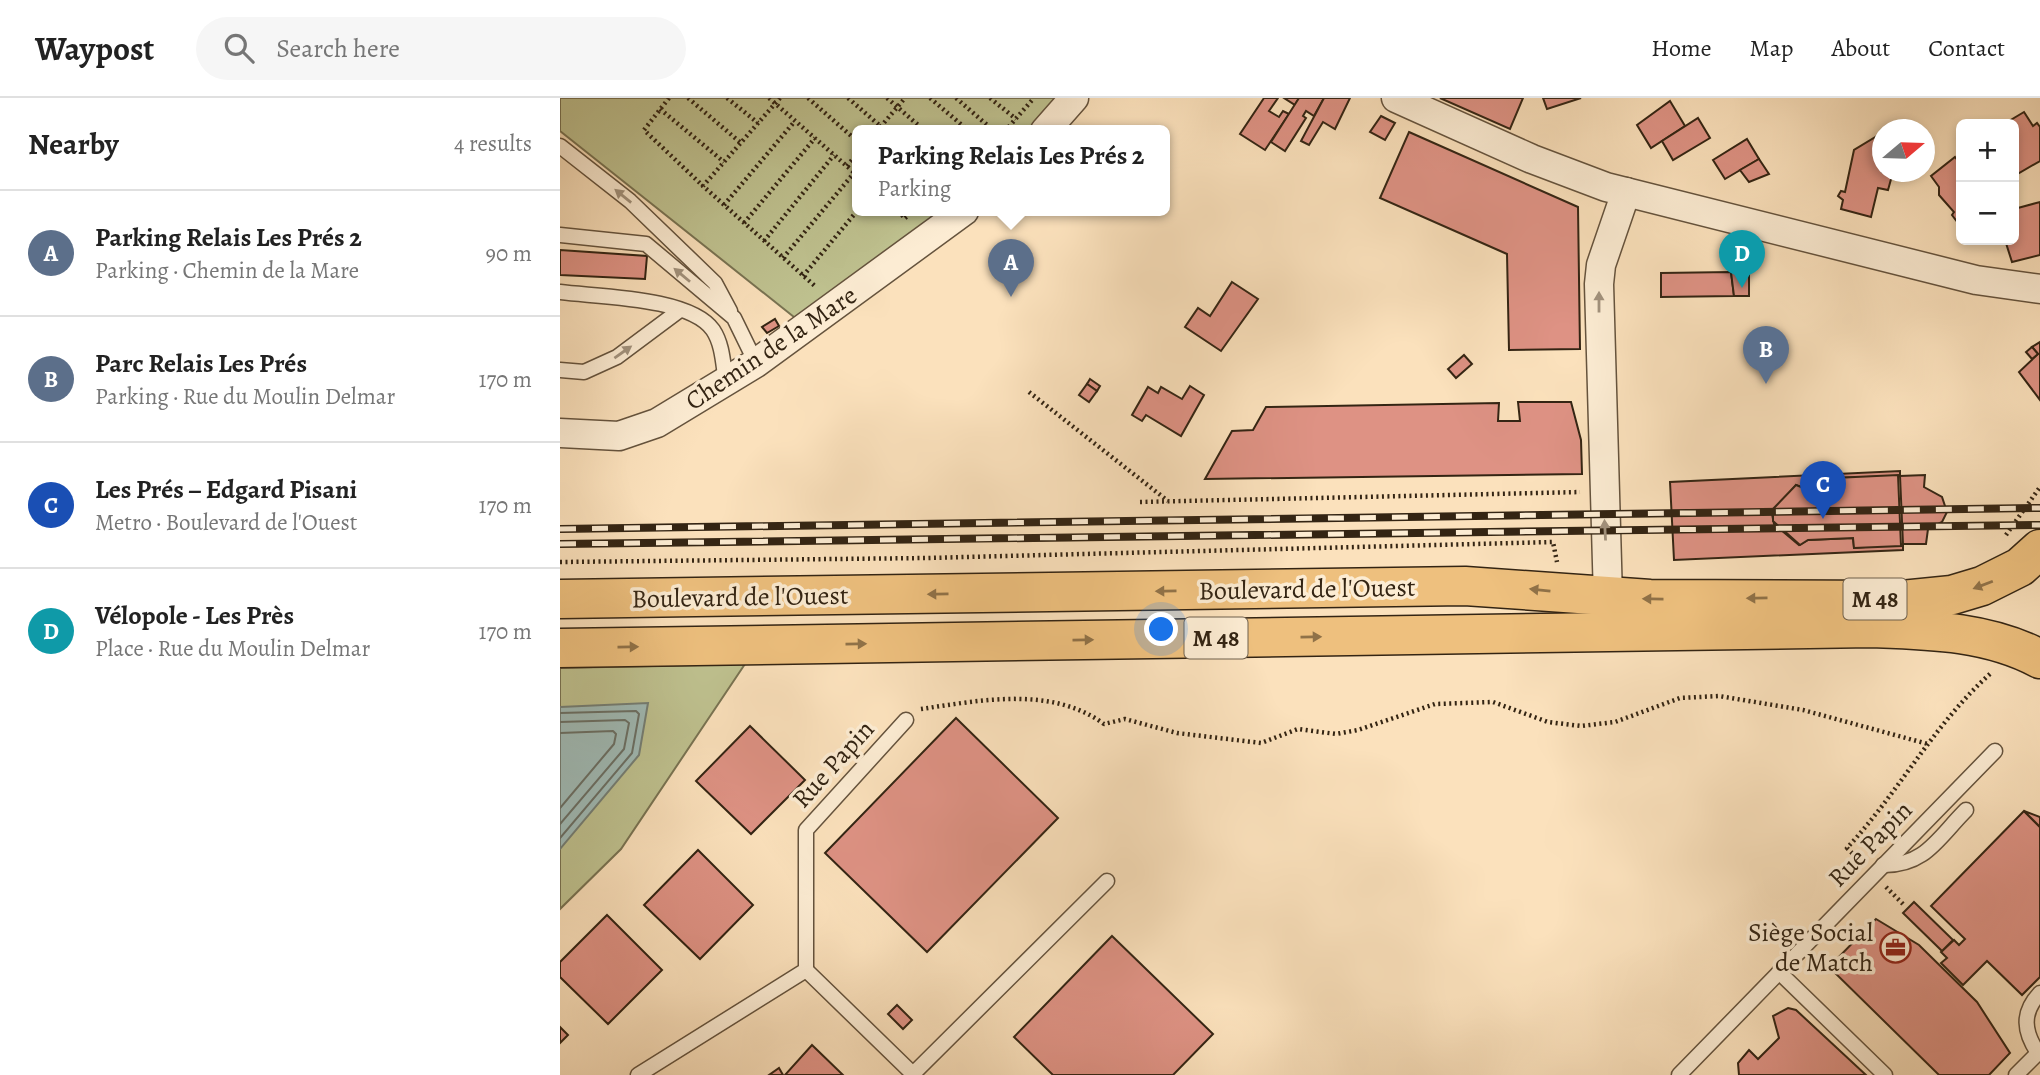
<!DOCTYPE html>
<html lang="en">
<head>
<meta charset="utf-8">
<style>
  body { margin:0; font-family:Alegreya,serif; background:#f6f6f6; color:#222 }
  .controls { position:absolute; right:21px; top:21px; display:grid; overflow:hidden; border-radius:10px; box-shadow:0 4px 10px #0003 }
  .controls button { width:63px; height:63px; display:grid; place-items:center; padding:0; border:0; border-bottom:2px solid #e0e0e0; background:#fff; color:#222; font:35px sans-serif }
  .compass { position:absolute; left:1312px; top:21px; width:63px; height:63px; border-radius:50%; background:#fff; box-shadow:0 4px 10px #0003; rotate:71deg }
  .you { position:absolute; left:602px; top:532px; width:24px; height:24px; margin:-18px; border:5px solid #fff; border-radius:50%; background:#1a73e8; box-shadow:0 0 0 10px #1a73e833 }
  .badge { display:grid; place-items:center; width:46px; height:46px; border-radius:50%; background:#8f2418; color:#fff; font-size:23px; font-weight:700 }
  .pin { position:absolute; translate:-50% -58px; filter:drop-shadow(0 2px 4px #0008) }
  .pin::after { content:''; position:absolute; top:37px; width:24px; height:21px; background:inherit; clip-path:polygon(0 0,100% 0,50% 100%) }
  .popup { position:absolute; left:292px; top:27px; width:318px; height:91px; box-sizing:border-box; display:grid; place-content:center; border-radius:10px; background:#fff; filter:drop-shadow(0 2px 5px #0005); font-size:23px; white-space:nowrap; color:#767676 }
  .popup b { font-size:26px; color:#222 }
  .popup::after { content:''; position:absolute; left:50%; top:100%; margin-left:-14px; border:14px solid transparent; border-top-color:#fff }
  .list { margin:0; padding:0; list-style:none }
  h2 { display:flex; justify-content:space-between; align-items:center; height:91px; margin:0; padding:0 28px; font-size:30px }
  h2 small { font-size:23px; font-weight:400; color:#767676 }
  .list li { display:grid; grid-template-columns:46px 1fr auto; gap:21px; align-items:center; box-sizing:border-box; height:126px; padding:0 28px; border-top:2px solid #e0e0e0 }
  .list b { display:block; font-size:26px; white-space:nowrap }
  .list p { margin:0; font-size:23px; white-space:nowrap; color:#767676 }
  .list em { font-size:23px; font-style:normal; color:#767676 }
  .icon { flex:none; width:38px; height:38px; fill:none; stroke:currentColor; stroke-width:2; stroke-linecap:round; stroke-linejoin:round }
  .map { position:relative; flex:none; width:1480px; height:977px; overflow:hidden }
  header { display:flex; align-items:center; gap:42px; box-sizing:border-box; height:98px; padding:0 35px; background:#fff; border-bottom:2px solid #e0e0e0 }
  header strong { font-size:33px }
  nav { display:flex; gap:38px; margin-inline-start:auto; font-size:24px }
  .search { width:490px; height:63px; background:#f6f6f6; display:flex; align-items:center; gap:18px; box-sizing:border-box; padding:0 24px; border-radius:38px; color:#767676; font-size:26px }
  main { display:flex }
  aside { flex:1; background:#fff }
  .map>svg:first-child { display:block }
  .green { fill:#bfc290; stroke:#797352; stroke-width:2 }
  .water { fill:#a0bcb8; stroke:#747f76; stroke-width:2 }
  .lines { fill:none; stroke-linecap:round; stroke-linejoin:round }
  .shore { stroke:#6a7066; stroke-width:2 }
  .building { fill:#de9284; stroke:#332413; stroke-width:2 }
  .service-casing { stroke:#65533d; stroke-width:17 }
  .minor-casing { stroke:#65533d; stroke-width:31 }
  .primary-casing { stroke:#332413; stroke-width:41 }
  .path { stroke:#332413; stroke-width:4.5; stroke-dasharray:2 3.5; stroke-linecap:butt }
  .service { stroke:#fcecd3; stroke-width:14 }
  .minor { stroke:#fcecd3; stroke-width:28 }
  .primary { stroke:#eec07e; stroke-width:38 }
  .rail-casing { stroke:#332413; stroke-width:8 }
  .rail { stroke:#fcecd3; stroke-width:5; stroke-dasharray:16; stroke-linecap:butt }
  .oneway { fill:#a2927d }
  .oneway2 { fill:#907248 }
  .labels { text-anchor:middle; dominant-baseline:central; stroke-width:7; stroke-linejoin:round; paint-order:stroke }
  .shield { fill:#fcecd3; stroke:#6f604d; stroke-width:2 }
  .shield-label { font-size:24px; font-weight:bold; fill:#332413 }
  .street-label { font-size:26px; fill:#332413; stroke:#fcecd3 }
  .poi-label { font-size:26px; fill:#332413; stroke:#fcecd3; text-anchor:end }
</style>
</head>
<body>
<header>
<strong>Waypost</strong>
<div class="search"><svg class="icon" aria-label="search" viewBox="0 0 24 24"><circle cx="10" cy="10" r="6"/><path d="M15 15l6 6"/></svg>Search here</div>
<nav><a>Home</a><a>Map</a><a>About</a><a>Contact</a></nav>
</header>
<main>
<aside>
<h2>Nearby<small>4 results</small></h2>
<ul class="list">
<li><span class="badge" style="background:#5c6f8a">A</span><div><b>Parking Relais Les Prés 2</b><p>Parking · Chemin de la Mare</p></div><em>90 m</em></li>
<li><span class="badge" style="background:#5c6f8a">B</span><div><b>Parc Relais Les Prés</b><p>Parking · Rue du Moulin Delmar</p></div><em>170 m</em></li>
<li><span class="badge" style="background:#1a4fb4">C</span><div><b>Les Prés – Edgard Pisani</b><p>Metro · Boulevard de l'Ouest</p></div><em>170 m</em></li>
<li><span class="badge" style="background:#0f9aa8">D</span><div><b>Vélopole - Les Près</b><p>Place · Rue du Moulin Delmar</p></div><em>170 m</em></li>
</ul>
</aside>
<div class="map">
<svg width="1480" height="977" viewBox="0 0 1480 977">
  <rect width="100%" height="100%" fill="#fbe1bc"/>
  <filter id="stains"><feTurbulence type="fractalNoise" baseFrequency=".00286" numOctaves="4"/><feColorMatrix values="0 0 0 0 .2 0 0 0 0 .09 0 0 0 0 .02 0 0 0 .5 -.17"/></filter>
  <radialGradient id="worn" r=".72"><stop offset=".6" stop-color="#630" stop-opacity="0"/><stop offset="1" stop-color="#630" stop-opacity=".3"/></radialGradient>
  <!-- green -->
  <g class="green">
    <path d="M0,0H496L467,33H297V113H382L239,223L0,33Z"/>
    <path d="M185,566L61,751L0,811V570Z"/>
  </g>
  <!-- water -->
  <path class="water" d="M88,605L79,657L0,751V609Z"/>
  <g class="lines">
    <!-- shore -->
    <g class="shore">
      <path d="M0,615L76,613L79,616L72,655L0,740"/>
      <path d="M0,624L65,622L69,625L64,651L0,726"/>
      <path d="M0,635L53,633L56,636L54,646L0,710"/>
    </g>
  </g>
  <!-- building -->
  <g class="building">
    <path d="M704,0H718L709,13L719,19L723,13L729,16L705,52L680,36Z"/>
    <path d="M724,0H739L735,7Z"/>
    <path d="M739,0H764L754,18L746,13L743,18L746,20L725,53L711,44Z"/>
    <path d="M764,0H790L775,31L763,24L749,47L741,43Z"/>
    <path d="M880,0H963L950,31Z"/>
    <path d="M983,0H1021L987,11Z"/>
    <path d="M1110,3L1125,28L1091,50L1077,27Z"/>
    <path d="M1464,14L1473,28L1477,25L1480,29V63L1454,78V26H1444Z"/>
    <path d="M821,18L835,25L825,42L810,34Z"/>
    <path d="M1138,20L1150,40L1113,62L1102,43Z"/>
    <path d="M849,34L1018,109L1020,251L949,252L947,156L820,100Z"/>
    <path d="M1322,35V74H1333L1328,92L1318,90L1311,119L1281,111L1283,102L1278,98L1281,93L1285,94L1294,52Z"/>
    <path d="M1187,41L1199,61L1165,81L1153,62Z"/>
    <path d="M1395,59L1401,67V129L1392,117L1394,114L1379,97V89L1371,78Z"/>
    <path d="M1199,61L1209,76L1189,84L1180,72Z"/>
    <path d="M1480,104V157L1452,164L1445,142H1454V111Z"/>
    <path d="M0,152L87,158L85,181L0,177Z"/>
    <path d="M1171,174L1174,198L1101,199V175Z"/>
    <path d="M1171,174H1189V198H1174Z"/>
    <path d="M672,184L698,201L661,253L625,229L638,210L650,218Z"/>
    <path d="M215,221L219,228L207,235L202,229Z"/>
    <path d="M1480,244V302L1459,274L1478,256L1472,249Z"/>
    <path d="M1472,249L1478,256L1472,261L1466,254Z"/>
    <path d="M904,257L912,266L896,280L888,271Z"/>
    <path d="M530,281L540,288L537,293L527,286Z"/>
    <path d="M527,286L537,293L529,304L519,297Z"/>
    <path d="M630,288L644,297L621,338L586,317L582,323L572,317L588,289L598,295L601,289L622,301Z"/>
    <path d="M958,304H1011L1021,342L1022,376L645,381L672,333L693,332L706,309L939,305L938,323H960Z"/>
    <path d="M1340,373V378L1274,380L1275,390L1246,391L1236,387L1212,416L1214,426L1239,447L1248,442L1293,440L1294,450L1343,446V452L1114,462L1110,384Z"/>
    <path d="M1338,377L1341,448L1294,450L1293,440L1248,442L1240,447L1213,423V411L1236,387L1246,391L1275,390L1274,380Z"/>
    <path d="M1365,377L1364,389L1382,399L1387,414L1382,424L1368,431L1366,446H1343L1340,378Z"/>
    <path d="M396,620L498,720L367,854L265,755Z"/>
    <path d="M190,628L245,682L191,736L136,683Z"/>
    <path d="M1464,713L1480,729V879L1462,897L1427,863L1403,887L1381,865L1387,860L1381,854L1394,842L1399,847L1405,841L1371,808Z"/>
    <path d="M1464,713L1480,719V729Z"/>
    <path d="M138,752L193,807L140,861L84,807Z"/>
    <path d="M1354,804L1393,842L1382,853L1343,815Z"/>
    <path d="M47,817L102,872L48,926L0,879V864Z"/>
    <path d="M1316,821L1359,847L1417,904L1450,955L1429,977H1379L1269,869Z"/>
    <path d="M552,838L653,936L613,977H493L454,939Z"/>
    <path d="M337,907L352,922L343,931L328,916Z"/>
    <path d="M1228,910L1236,912L1306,977H1179L1178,965L1189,952L1198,961L1219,940L1213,918Z"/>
    <path d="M0,929L8,937L0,945Z"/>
    <path d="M252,947L283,977H225Z"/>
    <path d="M219,970L223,977H209Z"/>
  </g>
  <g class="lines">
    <defs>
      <g id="service">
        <path d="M0,48L70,103L155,185L170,213"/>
        <path d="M0,137L86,146L174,220L196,265"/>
        <path d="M0,194C38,199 130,199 153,232C163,247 163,267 166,284"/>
        <path d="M0,272L24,274L57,259L120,212"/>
        <path d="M1323,767C1365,768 1378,740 1406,712"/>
        <path d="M246,872L354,977"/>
        <path d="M1219,874L1325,977"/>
        <path d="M353,976L547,783"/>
        <path d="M78,977L246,872V732L346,622"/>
        <path d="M1119,977L1435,653"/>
        <path d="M1456,977L1478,955C1464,934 1461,915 1480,895"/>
      </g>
      <g id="minor">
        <path d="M836,0L972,61L1046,89L1416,182L1480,191"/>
        <path d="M485,33L514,0"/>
        <path d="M0,335L59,338L97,325L196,265L404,113"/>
        <path d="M1048,500L1039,186L1041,167L1066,94"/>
      </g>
      <g id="primary">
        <path d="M0,501L905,488L1090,501L1342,502L1392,497L1422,488L1460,469L1480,451"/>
        <path d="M0,550L1311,530C1368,532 1428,533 1480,561"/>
      </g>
    </defs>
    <!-- service casing -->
    <use href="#service" class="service-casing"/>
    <!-- minor casing -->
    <use href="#minor" class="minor-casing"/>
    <!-- primary casing -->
    <use href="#primary" class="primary-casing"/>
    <!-- path -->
    <g class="path">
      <path d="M109,0L84,32L143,88"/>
      <path d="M128,0L181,45"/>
      <path d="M167,0L198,25"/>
      <path d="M209,0L297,77"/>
      <path d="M220,0L143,88L256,189"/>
      <path d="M248,0L297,43"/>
      <path d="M288,0L326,33"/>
      <path d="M327,0L365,33"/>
      <path d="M370,0L409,33"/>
      <path d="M396,0L434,33"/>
      <path d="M430,0L456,21"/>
      <path d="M100,11L164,64"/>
      <path d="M317,33L345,0"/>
      <path d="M445,33L474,0"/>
      <path d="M287,68L297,56"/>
      <path d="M164,107L235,23"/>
      <path d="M338,113L345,120"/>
      <path d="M345,120L353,113"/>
      <path d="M184,125L255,40"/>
      <path d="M204,143L274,57"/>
      <path d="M223,160L294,75"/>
      <path d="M243,178L297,113"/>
      <path d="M469,294L608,403"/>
      <path d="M580,404L1020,394"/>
      <path d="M1446,437L1480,389"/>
      <path d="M0,464L367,460L993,444L997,464"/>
      <path d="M361,611C422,602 492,588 544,626L565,621L617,635L701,645L738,631L776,636L798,632L875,606L933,604L988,624L1021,628L1055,624L1120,600L1159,598L1243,612L1368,646"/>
      <path d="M1300,763L1287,750C1339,694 1374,626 1431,575"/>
      <path d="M1326,789L1344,807"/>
    </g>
    <!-- service -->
    <use href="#service" class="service"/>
    <!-- minor -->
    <use href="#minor" class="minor"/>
    <!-- primary -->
    <use href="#primary" class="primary"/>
    <defs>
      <g id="rail">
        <path d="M0,431L1480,410"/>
        <path d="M0,446L1480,427"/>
      </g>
    </defs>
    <!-- rail casing -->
    <use href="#rail" class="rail-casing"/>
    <!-- rail -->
    <use href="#rail" class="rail"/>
  </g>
  <!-- one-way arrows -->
  <defs><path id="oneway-solid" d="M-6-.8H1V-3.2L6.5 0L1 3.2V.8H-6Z" transform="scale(1.75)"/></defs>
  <g class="oneway">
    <use href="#oneway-solid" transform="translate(63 98) rotate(-141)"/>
    <use href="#oneway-solid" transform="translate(122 177) rotate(-140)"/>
    <use href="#oneway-solid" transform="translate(1039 204) rotate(-90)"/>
    <use href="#oneway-solid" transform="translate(63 254) rotate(-35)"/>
    <use href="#oneway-solid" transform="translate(1045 432) rotate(-93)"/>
  </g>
  <g class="oneway2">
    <use href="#oneway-solid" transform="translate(1423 487) rotate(159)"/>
    <use href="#oneway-solid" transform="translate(980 492) rotate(-174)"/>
    <use href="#oneway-solid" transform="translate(606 493) rotate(179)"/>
    <use href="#oneway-solid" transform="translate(378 496) rotate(179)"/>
    <use href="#oneway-solid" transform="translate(1197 500) rotate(179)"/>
    <use href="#oneway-solid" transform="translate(1093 501) rotate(-179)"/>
    <use href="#oneway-solid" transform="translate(751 539) rotate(-1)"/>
    <use href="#oneway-solid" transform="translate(523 542) rotate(-1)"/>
    <use href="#oneway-solid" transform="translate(296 546) rotate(-1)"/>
    <use href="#oneway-solid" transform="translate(68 549) rotate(-1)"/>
  </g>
  <!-- icons -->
  <defs>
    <symbol id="office-ring" viewBox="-11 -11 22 22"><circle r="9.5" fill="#fcecd3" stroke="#8f2418" stroke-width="1.5"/><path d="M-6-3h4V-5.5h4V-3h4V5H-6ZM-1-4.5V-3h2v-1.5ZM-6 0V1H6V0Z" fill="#8f2418"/></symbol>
  </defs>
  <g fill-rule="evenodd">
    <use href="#office-ring" x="1318" y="832" width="35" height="35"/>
  </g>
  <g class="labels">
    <!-- shield labels -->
    <g class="shield">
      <rect x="1283.5" y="480.5" width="63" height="41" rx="5"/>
      <rect x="624.5" y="519.5" width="63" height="41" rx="5"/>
    </g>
    <g class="shield-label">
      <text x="1315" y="501">M 48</text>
      <text x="656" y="540">M 48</text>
    </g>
    <!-- street labels -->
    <g class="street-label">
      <text transform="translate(211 250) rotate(-34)">Chemin de la Mare</text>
      <text transform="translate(747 491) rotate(-1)">Boulevard de l'Ouest</text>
      <text transform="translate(180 499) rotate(-1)">Boulevard de l'Ouest</text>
      <text transform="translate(273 666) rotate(-48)">Rue Papin</text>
      <text transform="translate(1310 746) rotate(-46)">Rue Papin</text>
    </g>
    <!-- poi labels -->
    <g class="poi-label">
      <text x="1313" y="834">Siège Social<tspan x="1313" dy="30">de Match</tspan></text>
    </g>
  </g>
  <rect width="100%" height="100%" filter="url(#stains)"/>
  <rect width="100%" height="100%" fill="url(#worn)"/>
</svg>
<div class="controls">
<button>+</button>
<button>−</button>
</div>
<svg class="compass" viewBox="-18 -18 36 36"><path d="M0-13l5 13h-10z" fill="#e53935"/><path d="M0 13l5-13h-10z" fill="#767676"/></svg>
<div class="you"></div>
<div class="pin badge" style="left:451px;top:199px;background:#5c6f8a">A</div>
<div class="popup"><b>Parking Relais Les Prés 2</b>Parking</div>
<div class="pin badge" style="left:1206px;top:286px;background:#5c6f8a">B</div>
<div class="pin badge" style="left:1263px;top:421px;background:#1a4fb4">C</div>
<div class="pin badge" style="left:1182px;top:190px;background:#0f9aa8">D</div>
</div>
</main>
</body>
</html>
